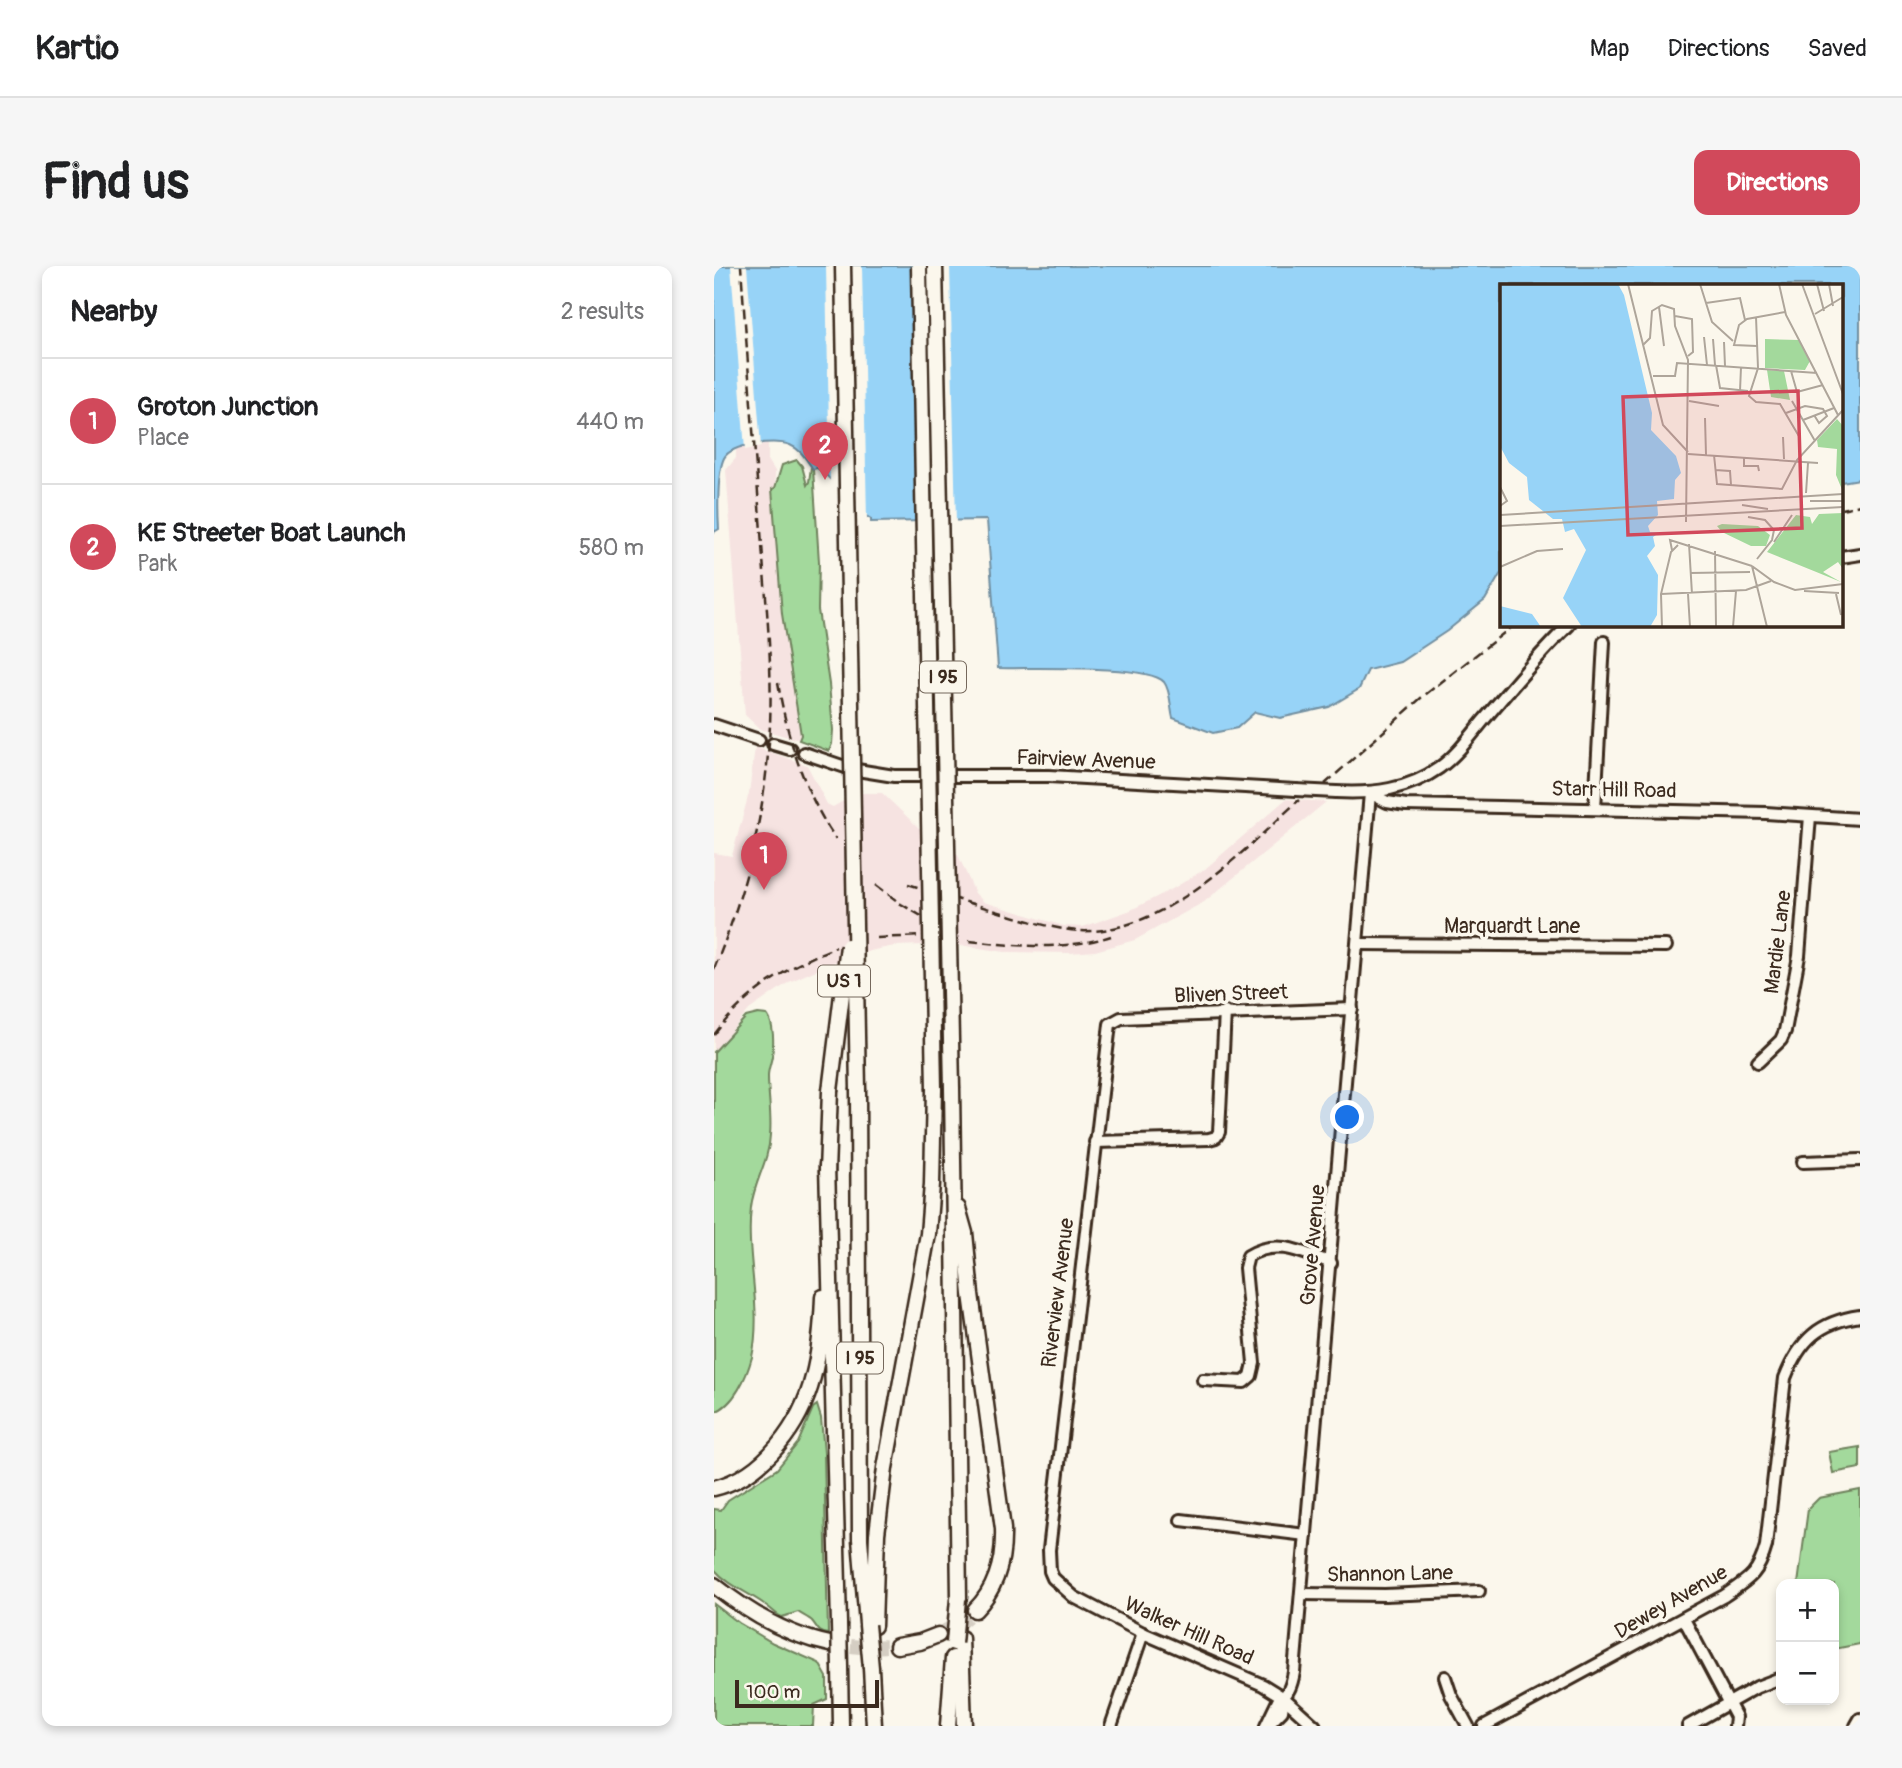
<!DOCTYPE html>
<html lang="en">
<head>
<meta charset="utf-8">
<style>
  body { margin:0; font-family:Pangolin,sans-serif; background:#f6f6f6; color:#202124 }
  .controls { position:absolute; right:21px; bottom:21px; display:grid; overflow:hidden; border-radius:14px; box-shadow:0 4px 10px #0003 }
  .controls button { width:63px; height:63px; display:grid; place-items:center; padding:0; border:0; border-bottom:2px solid #e0e0e0; background:#fff; color:#202124; font:35px sans-serif }
  .scale { position:absolute; left:21px; bottom:18px; width:144px; box-sizing:border-box; padding-left:7px; border:4px solid #3b2a1e; border-top:0; font-size:19px; line-height:24px; white-space:nowrap; color:#3b2a1e; -webkit-text-stroke:5px #fbf7ec; paint-order:stroke }
  .you { position:absolute; left:634px; top:852px; width:24px; height:24px; margin:-18px; border:5px solid #fff; border-radius:50%; background:#1a73e8; box-shadow:0 0 0 10px #1a73e833 }
  .badge { display:grid; place-items:center; width:46px; height:46px; border-radius:50%; background:#d1495b; color:#fff; font-size:23px; font-weight:700 }
  .pin { position:absolute; translate:-50% -58px; filter:drop-shadow(0 2px 4px #0008) }
  .pin::after { content:''; position:absolute; top:37px; width:24px; height:21px; background:inherit; clip-path:polygon(0 0,100% 0,50% 100%) }
  .list { margin:0; padding:0; list-style:none }
  h2 { display:flex; justify-content:space-between; align-items:center; height:91px; margin:0; padding:0 28px; font-size:30px }
  h2 small { font-size:23px; font-weight:400; color:#757577 }
  .list li { display:grid; grid-template-columns:46px 1fr auto; gap:21px; align-items:center; box-sizing:border-box; height:126px; padding:0 28px; border-top:2px solid #e0e0e0 }
  .list b { display:block; font-size:26px; white-space:nowrap }
  .list p { margin:0; font-size:23px; white-space:nowrap; color:#757577 }
  .list em { font-size:23px; font-style:normal; color:#757577 }
  .map { position:relative; flex:none; width:1146px; height:1460px; overflow:hidden; border-radius:14px }
  header { display:flex; align-items:center; gap:42px; box-sizing:border-box; height:98px; padding:0 35px; background:#fff; border-bottom:2px solid #e0e0e0 }
  header strong { font-size:33px }
  nav { display:flex; gap:38px; margin-inline-start:auto; font-size:24px }
  .intro { display:flex; align-items:center; justify-content:space-between; box-sizing:border-box; height:168px; padding:0 42px }
  h1 { margin:0; font-size:49px }
  .button { padding:18px 32px; border-radius:14px; background:#d1495b; color:#fff; font-size:24px; font-weight:700 }
  main { display:flex; gap:42px; padding:0 42px }
  aside { flex:1; background:#fff; border-radius:14px; box-shadow:0 4px 10px #0003 }
  .map>svg:first-child { display:block }
  .built { fill:#f6e3e1 }
  .green { fill:#a3d99c; stroke:#6f825d; stroke-width:2 }
  .water { fill:#97d3f7; stroke:#728fa0; stroke-width:2 }
  .pier { fill:#fbf7ec }
  .lines { fill:none; stroke-linecap:round; stroke-linejoin:round }
  .highway-tunnel { stroke:#d5cec3; stroke-width:14; stroke-dasharray:14 7; stroke-linecap:butt }
  .minor-casing { stroke:#3b2a1e; stroke-width:16 }
  .highway-casing { stroke:#3b2a1e; stroke-width:19 }
  .minor { stroke:#fbf7ec; stroke-width:10 }
  .highway { stroke:#fbf7ec; stroke-width:14 }
  .rail { stroke:#3b2a1e; stroke-width:2.5; stroke-dasharray:10 5; stroke-linecap:butt }
  .minor-bridge-casing { stroke:#3b2a1e; stroke-width:16; stroke-linecap:butt }
  .highway-bridge-casing { stroke:#3b2a1e; stroke-width:19; stroke-linecap:butt }
  .minor-bridge { stroke:#fbf7ec; stroke-width:10 }
  .highway-bridge { stroke:#fbf7ec; stroke-width:14 }
  .labels { text-anchor:middle; dominant-baseline:central; stroke-width:7; stroke-linejoin:round; paint-order:stroke }
  .shield { fill:#fbf7ec; stroke:#75685c; stroke-width:2 }
  .shield-label { font-size:19px; font-weight:bold; fill:#3b2a1e }
  .street-label { font-size:21px; fill:#3b2a1e; stroke:#fbf7ec }
  .inset-road { fill:none; stroke:#aea59a; stroke-width:2 }
  .view { fill:#d1495b; fill-opacity:0.15; stroke:#d1495b; stroke-width:3.5 }
  .inset-edge { fill:none; stroke:#3b2a1e; stroke-width:3.5 }
</style>
</head>
<body>
<header>
<strong>Kartio</strong>
<nav><a>Map</a><a>Directions</a><a>Saved</a></nav>
</header>
<div class="intro"><h1>Find us</h1><a class="button">Directions</a></div>
<main>
<aside>
<h2>Nearby<small>2 results</small></h2>
<ul class="list">
<li><span class="badge">1</span><div><b>Groton Junction</b><p>Place</p></div><em>440 m</em></li>
<li><span class="badge">2</span><div><b>KE Streeter Boat Launch</b><p>Park</p></div><em>580 m</em></li>
</ul>
</aside>
<div class="map">
<svg width="1146" height="1460" viewBox="0 0 1146 1460">
  <rect width="100%" height="100%" fill="#fbf7ec"/>
  <filter id="ink" filterUnits="userSpaceOnUse"><feTurbulence type="fractalNoise" baseFrequency=".0143" numOctaves="2"/><feDisplacementMap in="SourceGraphic" scale="14" xChannelSelector="R" yChannelSelector="G"/><feConvolveMatrix kernelMatrix="1 2 1 2 8 2 1 2 1" color-interpolation-filters="sRGB"/></filter>
  <g filter="url(#ink)">
    <!-- built -->
    <g class="built">
      <path d="M54,176V194L61,205V222L58,223L68,348L87,469L85,474L46,463L31,449L12,204L22,192V182Z"/>
      <path d="M41,481L93,499L113,538L119,541L143,527H168L206,563L234,577L244,589L261,627L270,636L350,660L369,661L417,644L460,622L491,603L572,533L612,536L490,636L421,674L381,685L356,687L291,686L239,678L181,680L160,684L118,697L75,716L35,744L0,786V587L18,590L35,527Z"/>
    </g>
    <!-- green -->
    <g class="green">
      <path d="M83,194L88,200L93,219L95,216L97,201L99,203L105,296L104,344L115,418L119,464L118,478L115,485L85,474L87,469L68,348L58,223L61,222L68,199Z"/>
      <path d="M44,748L53,749C60,757 60,778 58,790C57,797 54,803 54,810C54,830 58,850 56,869C55,895 40,916 37,941C31,991 49,1041 38,1091C33,1110 20,1140 0,1146V786L32,751Z"/>
      <path d="M103,1139L107,1152L110,1187L114,1368C104,1367 104,1362 98,1355C95,1352 88,1349 84,1346L68,1351C61,1348 57,1342 50,1338C33,1326 14,1319 0,1303V1243L7,1244L14,1234L63,1203L84,1177L99,1142Z"/>
      <path d="M1146,1181V1202L1119,1207L1115,1186Z"/>
      <path d="M1146,1224V1378L1120,1383V1318H1084L1094,1243L1105,1232Z"/>
      <path d="M0,1338L25,1357L59,1377L105,1397L113,1411V1433L100,1439L99,1460H0Z"/>
    </g>
    <!-- water -->
    <path class="water" d="M0,0H1146V213L1127,216V19H787V307L771,334L733,365L686,396L654,404L645,423L615,441L566,452L541,446L523,462L499,467L459,452C456,441 457,425 450,416C434,398 313,403 284,402L273,254L157,256V253C131,240 125,216 103,202L99,203C92,194 88,184 76,179C62,174 18,177 10,192C3,206 4,247 5,263L0,266Z"/>
    <!-- pier -->
    <g class="pier">
      <path d="M17,0H33L47,181L31,184Z"/>
      <path d="M112,0H148L153,255L136,244L116,219Z"/>
      <path d="M197,0H236L242,258L202,259Z"/>
    </g>
    <g class="lines">
      <!-- highway-tunnel -->
      <g class="highway-tunnel">
        <path d="M224,1369L244,1358L261,1344"/>
        <path d="M116,1378L146,1381L183,1380"/>
      </g>
      <defs>
        <g id="minor">
          <path d="M1127,291L1146,288"/>
          <path d="M0,459L45,474"/>
          <path d="M59,478L76,483"/>
          <path d="M90,487L137,503L180,510H335L582,524"/>
          <path d="M622,526C659,528 694,524 725,502C742,490 756,471 769,455C797,422 824,389 855,359"/>
          <path d="M656,527L673,536L692,539L1052,547L1146,553"/>
          <path d="M881,543L890,376"/>
          <path d="M644,678L952,680"/>
          <path d="M1044,796L1067,774L1071,765L1085,690L1096,550"/>
          <path d="M381,876L495,873L502,871L505,866L511,746"/>
          <path d="M1089,896L1146,894"/>
          <path d="M489,1114L530,1116L537,1110L540,1097L531,1002L534,990C562,972 588,986 617,997"/>
          <path d="M467,1254L592,1269"/>
          <path d="M587,1328L671,1329L765,1325"/>
          <path d="M970,1353L1022,1451L1021,1460"/>
          <path d="M731,1411L737,1429L754,1460"/>
          <path d="M555,1458L568,1445L570,1432"/>
          <path d="M397,1460L429,1367"/>
          <path d="M552,1460L564,1435C575,1429 578,1417 580,1406L656,527"/>
          <path d="M601,1460L570,1432L549,1419L429,1367L360,1331L339,1312L336,1305L335,1284L396,758L407,752L638,743"/>
          <path d="M770,1460L1010,1330C1035,1313 1044,1309 1052,1280L1071,1112C1086,1074 1105,1056 1146,1050"/>
          <path d="M974,1460L1043,1421L1064,1413"/>
          <path d="M1142,1460L1146,1453"/>
        </g>
        <g id="highway">
          <path d="M238,822L245,1332"/>
          <path d="M144,824L146,1273L153,1358"/>
          <path d="M113,899L125,1358"/>
          <path d="M113,906L116,825"/>
          <path d="M244,942L251,967L257,1028L289,1263C290,1293 283,1322 261,1344"/>
          <path d="M0,1222C50,1210 87,1159 99,1111C106,1085 108,1058 109,1031"/>
          <path d="M0,1319C35,1347 72,1369 116,1378"/>
          <path d="M160,1360L163,1268L171,1202L214,968L218,918L220,823"/>
          <path d="M247,1372L250,1460"/>
          <path d="M183,1380L206,1376L224,1369"/>
          <path d="M126,1401L127,1460"/>
          <path d="M157,1402L160,1460"/>
          <path d="M234,1460L239,1392"/>
        </g>
      </defs>
      <!-- minor casing -->
      <use href="#minor" class="minor-casing"/>
      <!-- highway casing -->
      <use href="#highway" class="highway-casing"/>
      <!-- minor -->
      <use href="#minor" class="minor"/>
      <!-- highway -->
      <use href="#highway" class="highway"/>
      <!-- rail -->
      <g class="rail">
        <path d="M1127,243L1146,239"/>
        <path d="M64,417C73,471 90,527 122,573"/>
        <path d="M611,518L707,432L800,359"/>
        <path d="M194,618C226,628 259,638 292,648C315,655 340,663 365,665C450,669 527,587 585,534"/>
        <path d="M162,619L187,638L209,651"/>
        <path d="M163,672L210,670"/>
        <path d="M255,675C303,680 350,685 397,670"/>
        <path d="M0,703C28,635 48,562 54,488C61,414 52,339 47,265C40,177 33,88 27,0"/>
        <path d="M0,769C31,727 74,700 122,681"/>
      </g>
      <defs>
        <path id="minor-bridge" d="M582,524L622,526"/>
        <g id="highway-bridge">
          <path d="M129,0L144,824"/>
          <path d="M205,0L220,823"/>
          <path d="M221,0L238,822"/>
          <path d="M116,825L134,680"/>
          <path d="M125,1358L126,1401"/>
          <path d="M153,1359L157,1402"/>
          <path d="M240,1377L244,1333"/>
        </g>
      </defs>
      <!-- minor-bridge casing -->
      <use href="#minor-bridge" class="minor-bridge-casing"/>
      <!-- highway-bridge casing -->
      <use href="#highway-bridge" class="highway-bridge-casing"/>
      <!-- minor-bridge -->
      <use href="#minor-bridge" class="minor-bridge"/>
      <!-- highway-bridge -->
      <use href="#highway-bridge" class="highway-bridge"/>
    </g>
  </g>
  <g class="labels">
    <!-- shield labels -->
    <g class="shield">
      <rect x="206" y="395.5" width="46" height="31" rx="5"/>
      <rect x="104" y="699.5" width="52" height="31" rx="5"/>
      <rect x="123" y="1076.5" width="46" height="31" rx="5"/>
    </g>
    <g class="shield-label">
      <text x="229" y="411">I 95</text>
      <text x="130" y="715">US 1</text>
      <text x="146" y="1092">I 95</text>
    </g>
    <!-- street labels -->
    <g class="street-label">
      <text transform="translate(372 494) rotate(2)">Fairview Avenue</text>
      <text transform="translate(900 524) rotate(1)">Starr Hill Road</text>
      <text x="798" y="660">Marquardt Lane</text>
      <text transform="translate(1064 676) rotate(-83)">Mardie Lane</text>
      <text transform="translate(517 728) rotate(-2)">Bliven Street</text>
      <text transform="translate(599 979) rotate(-85)">Grove Avenue</text>
      <text transform="translate(344 1027) rotate(-83)">Riverview Avenue</text>
      <text transform="translate(676 1308) rotate(-1)">Shannon Lane</text>
      <text transform="translate(957 1336) rotate(-30)">Dewey Avenue</text>
      <text transform="translate(475 1365) rotate(24)">Walker Hill Road</text>
    </g>
  </g>
  <!-- overview -->
  <g transform="translate(786 18)">
    <rect width="343" height="343" fill="#fbf7ec"/>
    <path d="M265,55L299,56L310,77L305,86L265,84ZM267,86L284,87L290,116L271,113ZM337,135L343,142V208L336,191L337,165L318,163L317,156ZM343,229V285L338,278L323,288L341,298L267,268L296,231L310,233L312,240L319,230ZM222,240L258,242L270,251L266,262H251L222,248L217,242Z" fill="#a3d99c"/>
    <path d="M0,0H118L124,11L152,129L151,146L176,172L181,189L175,196L174,215L157,217L158,231L148,242L150,248L159,249L153,253L155,262L147,272L158,291L157,331L150,343H82L63,314L86,266L74,245L65,248L62,235H53L29,216L27,193L9,179L1,164ZM0,322L32,330L41,343H0Z" fill="#97d3f7"/>
    <path class="inset-road" d="M128,0L163,141L188,168M200,0L212,38L233,57M279,0L286,31L338,131M302,0L343,110M317,0L324,27M329,0L333,22M206,19L240,14L245,36M159,23L164,62M315,30L343,13M175,32L192,35L193,68L188,72M256,33L258,84L249,112L256,118L280,120L300,154M204,53L207,81M213,55L215,81M224,58L225,82M143,61L150,54L152,27L162,21L174,25L175,42L188,76L186,238M257,62L234,61L239,41L247,35L285,28M216,81L220,104L248,107M291,87L297,108L323,101M153,92H175L177,79L317,89M240,107L241,83M189,117L219,122M292,117L315,157M286,129L305,122L323,125L327,132L319,139L314,131M205,134L206,171M303,136L334,124M283,153L284,175M188,170L318,179M214,171L217,200L282,205L297,176L343,126M244,173V182H258L259,187M215,186L230,187L231,201M0,203L7,217L0,222M306,209L308,179M310,217H343M242,221L268,225M0,231L343,210M248,233L265,236L274,246L272,256L257,275M0,242L343,223M274,258L292,231M189,260L192,310M172,266L170,256L252,282M215,267L216,343M252,282L274,298L295,306L343,300M252,282L267,343M0,283L37,267L63,265M190,289L250,288M304,307L339,309M161,310L246,306L271,297M188,310L190,343M336,310L341,331M162,343L161,310L171,268L178,261M233,343L236,307"/>
    <path class="view" d="M298,107L302,244L128,251L123,113Z"/>
    <rect width="343" height="343" class="inset-edge"/>
  </g>
</svg>
<div class="controls">
<button>+</button>
<button>−</button>
</div>
<div class="scale">100 m</div>
<div class="you"></div>
<div class="pin badge" style="left:50px;top:624px">1</div>
<div class="pin badge" style="left:111px;top:214px">2</div>
</div>
</main>
</body>
</html>
